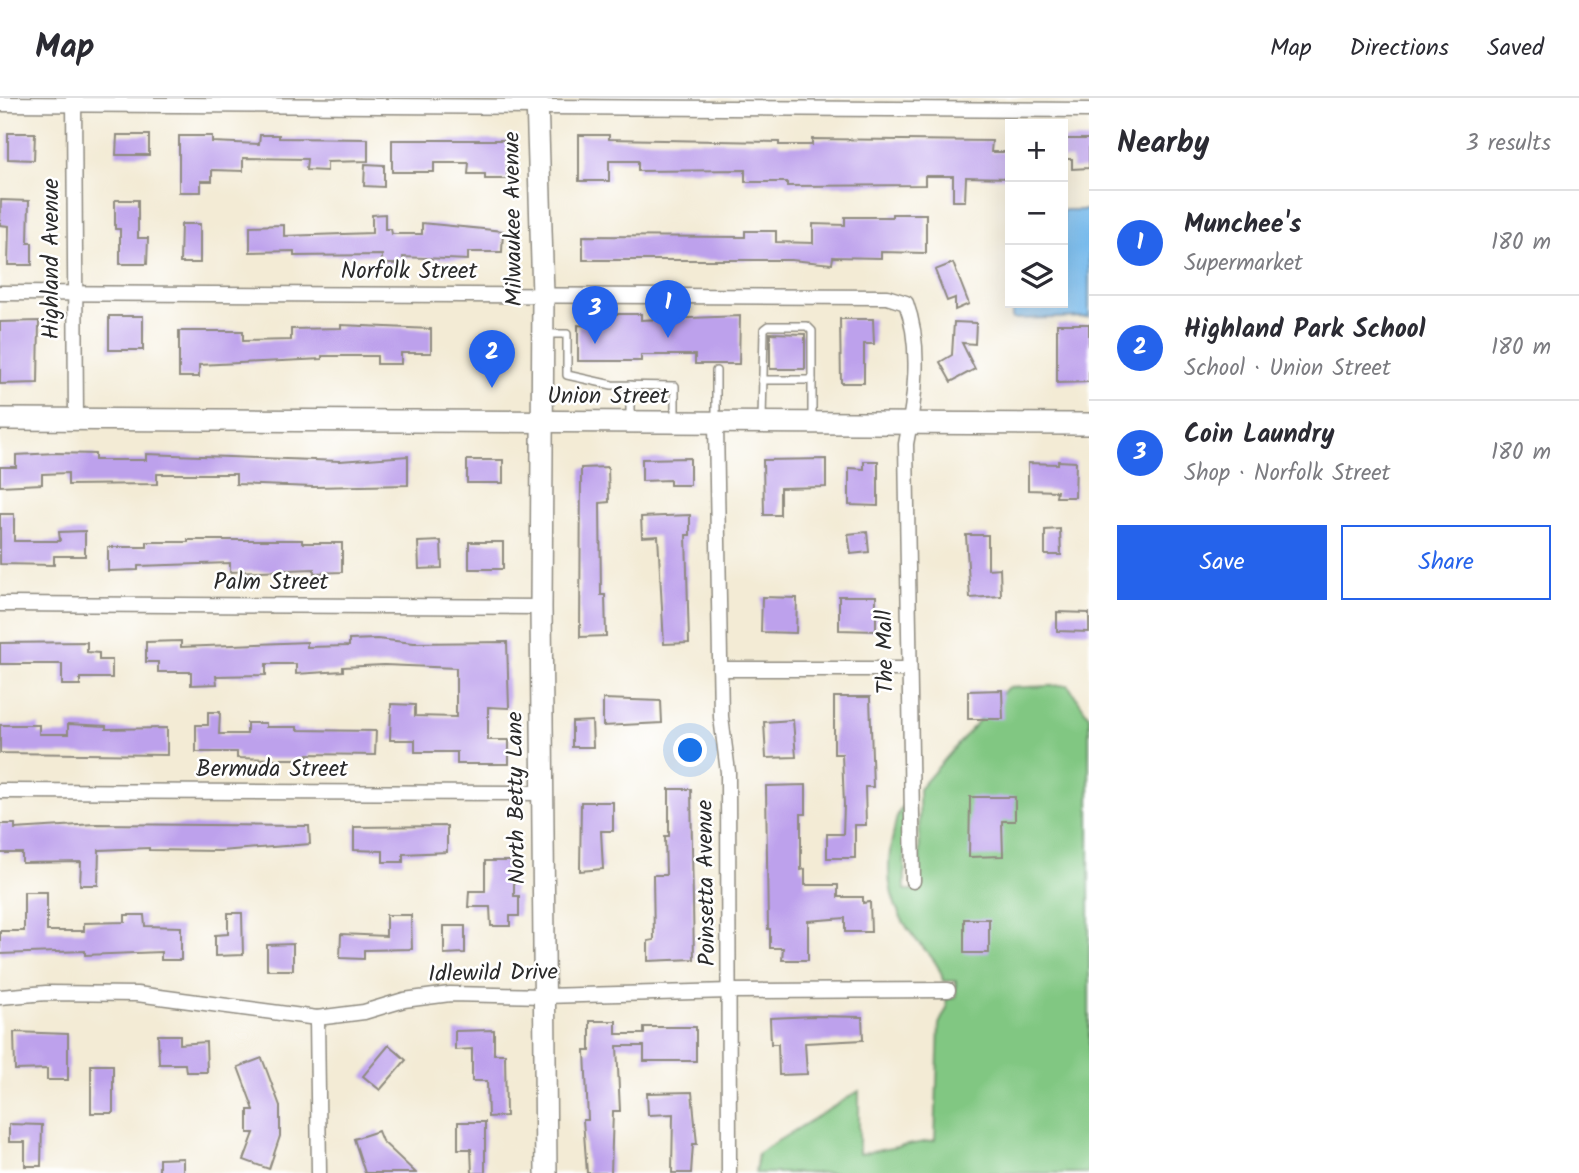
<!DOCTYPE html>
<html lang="en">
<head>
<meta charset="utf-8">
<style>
  body { margin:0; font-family:Kalam,sans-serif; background:#f2f2f3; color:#2b2b33 }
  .controls { position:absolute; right:21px; top:21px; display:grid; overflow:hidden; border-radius:0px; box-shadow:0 7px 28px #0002 }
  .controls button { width:63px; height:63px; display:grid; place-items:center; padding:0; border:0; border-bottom:2px solid #e1e1e2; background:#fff; color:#2b2b33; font:35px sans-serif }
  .you { position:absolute; left:691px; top:653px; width:24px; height:24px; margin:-18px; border:5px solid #fff; border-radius:50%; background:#1a73e8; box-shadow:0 0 0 10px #1a73e833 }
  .badge { display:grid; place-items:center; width:46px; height:46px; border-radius:50%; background:#2563eb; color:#fff; font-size:23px; font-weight:700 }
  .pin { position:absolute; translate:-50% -58px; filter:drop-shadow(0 2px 4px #0008) }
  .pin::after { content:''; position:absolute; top:37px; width:24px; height:21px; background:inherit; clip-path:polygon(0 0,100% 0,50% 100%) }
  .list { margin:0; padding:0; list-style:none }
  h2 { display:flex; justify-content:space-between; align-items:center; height:91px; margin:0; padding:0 28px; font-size:30px }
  h2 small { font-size:23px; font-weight:400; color:#7c7c81 }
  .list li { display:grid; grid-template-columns:46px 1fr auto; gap:21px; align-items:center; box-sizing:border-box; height:105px; padding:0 28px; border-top:2px solid #e1e1e2 }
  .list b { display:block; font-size:26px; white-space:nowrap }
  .list p { margin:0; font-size:23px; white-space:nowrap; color:#7c7c81 }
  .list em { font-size:23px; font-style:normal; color:#7c7c81 }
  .actions { display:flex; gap:14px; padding:21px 28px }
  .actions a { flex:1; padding:16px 0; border:2px solid #2563eb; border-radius:0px; text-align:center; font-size:24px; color:#2563eb }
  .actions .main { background:#2563eb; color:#fff }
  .icon { flex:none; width:38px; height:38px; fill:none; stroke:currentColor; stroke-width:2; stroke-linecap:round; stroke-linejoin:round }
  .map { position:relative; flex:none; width:1089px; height:1075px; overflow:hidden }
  header { display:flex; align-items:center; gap:42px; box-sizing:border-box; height:98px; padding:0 35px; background:#fff; border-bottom:2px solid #e1e1e2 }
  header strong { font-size:33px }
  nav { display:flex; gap:38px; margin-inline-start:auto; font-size:24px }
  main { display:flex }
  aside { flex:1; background:#fff }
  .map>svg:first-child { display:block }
  .green { fill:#81c782; stroke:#567956; stroke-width:2 }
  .water { fill:#79bdef; stroke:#52748d; stroke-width:2 }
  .building { fill:#bda1ec }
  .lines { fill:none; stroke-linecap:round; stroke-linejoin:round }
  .lane-casing { stroke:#8f8b80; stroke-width:10 }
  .street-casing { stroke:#8f8b80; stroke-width:17 }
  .secondary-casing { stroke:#8f8b80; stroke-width:24 }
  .lane { stroke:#fff; stroke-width:7 }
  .street { stroke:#fff; stroke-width:14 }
  .secondary { stroke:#fff; stroke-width:21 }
  .labels { text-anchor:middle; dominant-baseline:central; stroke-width:5; stroke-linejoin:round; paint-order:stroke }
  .street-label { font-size:23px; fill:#2b2b2b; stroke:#fff }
</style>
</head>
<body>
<header>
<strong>Map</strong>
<nav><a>Map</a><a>Directions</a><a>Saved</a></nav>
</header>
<main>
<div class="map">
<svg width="1089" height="1075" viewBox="0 0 1089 1075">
  <rect width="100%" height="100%" fill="#fff"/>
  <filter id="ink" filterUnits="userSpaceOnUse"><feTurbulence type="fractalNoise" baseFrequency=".0143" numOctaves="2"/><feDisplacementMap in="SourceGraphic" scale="14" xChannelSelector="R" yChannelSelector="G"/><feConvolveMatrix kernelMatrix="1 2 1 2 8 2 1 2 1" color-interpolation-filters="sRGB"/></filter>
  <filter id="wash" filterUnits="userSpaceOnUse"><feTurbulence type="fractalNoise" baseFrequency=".00686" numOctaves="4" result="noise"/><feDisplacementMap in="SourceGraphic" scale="28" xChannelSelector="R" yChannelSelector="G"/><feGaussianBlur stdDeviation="1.57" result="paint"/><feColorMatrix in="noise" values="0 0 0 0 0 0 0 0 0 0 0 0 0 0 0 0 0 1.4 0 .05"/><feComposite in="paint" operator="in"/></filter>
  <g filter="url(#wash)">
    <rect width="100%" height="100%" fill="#f3ebd5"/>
    <!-- green -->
    <path class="green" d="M1068,587L1089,618V1075H755L758,1055L859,993V1056L935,1042L939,926L947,910L946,901L956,900V883H943C940,866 928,855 917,843C891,812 884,781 892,742C895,730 895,716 904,707L905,792H920L919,691L1007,590Z"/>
    <!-- water -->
    <path class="water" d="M1063,112H1089V219L1012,221V205H1063Z"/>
    <g id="blocks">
      <!-- building -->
      <g class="building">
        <path d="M8,35H35L34,62L8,61Z"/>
        <path d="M117,37H149V57H116Z"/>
        <path d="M260,37H279V40L368,41V63L327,64V73L306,72L307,61L243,60V73L212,72V83H201V94H179V38H212V44L259,46Z"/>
        <path d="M579,37H609V41L779,44V47H812V41L992,43L991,54H1010V80L966,79L965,103H953V78H925V87L787,88V84H745V72L638,73V63H609V83H579Z"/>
        <path d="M1063,41H1089V70L1072,71V61H1063Z"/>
        <path d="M392,42H507V81H485V76H468L469,65H434V74H392Z"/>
        <path d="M365,66L384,67V89L364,88Z"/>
        <path d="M1,102L29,103L28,145H32V167H8L9,128L0,127Z"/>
        <path d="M115,102H138V140H148L147,166H120V131H115Z"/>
        <path d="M385,116V131H391L392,136H422V125L503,133L502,154H468V162L403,159V166H382V157L294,158V153L250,154V128L284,127V138L372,135V117Z"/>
        <path d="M892,116H926V155L881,154V160L833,159L832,166L791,162H583V138L745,139V133H776V144L813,145V126L845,127V119H892Z"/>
        <path d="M181,126H200V165H180Z"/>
        <path d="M953,165L969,206L955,212V200L947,203L935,172Z"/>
        <path d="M589,216H641V222L740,218L739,266H695V257H641V263H578V227L588,228Z"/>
        <rect x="109" y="218" width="34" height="34"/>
        <path d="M840,221H873L874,246H864V285H841Z"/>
        <path d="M39,223L38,285L0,286V224Z"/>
        <path d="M954,224L976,225L975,246L962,245L975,271L951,284L940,264L952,257Z"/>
        <path d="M1057,226H1089V284L1057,285Z"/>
        <path d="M341,227L431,231V255H401V266H377V258H322V261L199,267V279H179V233H243V243L291,242V231L341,230Z"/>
        <path d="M770,235L805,236V271H770Z"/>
        <path d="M56,355L95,356V362H146V356L340,363L408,358V387L314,389L236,386V376H157V386L68,387V375L42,376V386L0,388V369H16V357Z"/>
        <path d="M690,360V387H670V382L642,383V361Z"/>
        <path d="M826,361V389L780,390V417H764L763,362Z"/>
        <rect x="467" y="362" width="36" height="23"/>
        <path d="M864,363H878V408L849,407V370L864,371Z"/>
        <path d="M1058,363L1076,364L1075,399H1056L1057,393L1028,392V365L1058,366Z"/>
        <path d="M608,369L609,404L600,405L601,497H605L606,538L580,539L581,370Z"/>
        <path d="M0,416H14V443H60L59,434L85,433V458H54V467L0,466Z"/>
        <path d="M690,417V437H686L689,545L664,546L658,438L642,439L641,419Z"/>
        <path d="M1060,431L1061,457H1045V432Z"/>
        <path d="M867,434L869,454L851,456L848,436Z"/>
        <path d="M966,437H988V471L1000,470L1001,498L970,500Z"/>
        <path d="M188,442H302V445H342V474L314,475V471L230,474V465L138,468V472L108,473V449H147V444H188Z"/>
        <path d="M441,443L442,470L419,471L418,444Z"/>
        <rect x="469" y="444" width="34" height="27"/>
        <path d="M839,498H876V533L839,532Z"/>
        <path d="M762,499L797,500L796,535L761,534Z"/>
        <path d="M1057,514L1089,515V534L1057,533Z"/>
        <path d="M377,541L414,545L507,544L509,610L488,609V642H509V666H457V654H415V642H390L391,606L415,607V618L456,619V570L384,567L343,569V573L296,576V566H266V577L216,578L217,586L191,587V574H158V564H146V544L181,543V549L307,544V549L349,548V542Z"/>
        <path d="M87,544V554L99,555V562H112V580H80V587H62V566H0V545Z"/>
        <path d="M1002,592L1003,621H968V593Z"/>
        <path d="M834,599H870L873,689H865L866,727H855V760H827V736H843L844,707L842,656H834Z"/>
        <path d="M603,601L661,603L662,625L603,628Z"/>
        <path d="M208,614H220L219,636H247V625H266V629H297V632L376,633L375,657L308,656V661H274L237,660V654H196V627H208Z"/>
        <path d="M793,622L796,659L766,660L764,624Z"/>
        <path d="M592,623L593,649H572V624Z"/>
        <path d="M68,626L106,628V631L167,630V657L0,655V627H39V636H68Z"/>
        <path d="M806,687V716H801V772L805,771V787H838V799H863V805L870,804L871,834H845V820L808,823V862H782L783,850H770V831H768L766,688Z"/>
        <path d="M669,691H691L694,861L648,863V843L654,842L653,777H666L665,738H669Z"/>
        <path d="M970,699H1015V723H1002L1003,758L969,759Z"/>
        <path d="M581,704H613V733H601L603,771L580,773Z"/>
        <path d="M0,726H15V731L95,726L309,728L310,746L220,753L149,752V750L99,752L98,787H80L81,764L22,765V755H0Z"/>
        <path d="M447,728V754L403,756V764H383V753L354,752V729Z"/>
        <path d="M485,763H514V798H519V818H510V828H491L490,809H468L469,793H485Z"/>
        <path d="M24,794H47V833H84V825L125,824V817H144L145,828L181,829V862H161V854L85,857V853L0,856V833H24Z"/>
        <path d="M228,815H242L243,857L215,858V837L228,836Z"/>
        <path d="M386,817H411L412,851L364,852V861L340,860L341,836L386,838Z"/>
        <rect x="964" y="821" width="25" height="34"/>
        <path d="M444,828H465V855L444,856Z"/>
        <path d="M293,846V872H267V847Z"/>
        <path d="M814,918L862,919L863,942L805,945L807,976L779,977L778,946H771L770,920Z"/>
        <path d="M590,923H616V936H644V929H696V963H644V948H617L620,1013H613L611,1075H587L583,1022H588L585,953H590Z"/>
        <path d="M494,932V956H505L506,1018L488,1019L487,983H472V951L455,952V933Z"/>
        <path d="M14,934L68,936V982H47V971L15,972Z"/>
        <path d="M158,937H180V946L206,944L207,974H186L185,966H159Z"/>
        <path d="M389,947L406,962L380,992L363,978Z"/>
        <path d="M262,960L280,1008V1038L269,1071L244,1062L254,1035H248V1012H254L238,969Z"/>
        <rect x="91" y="967" width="22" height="48"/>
        <path d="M692,994L697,1046H693L691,1075H672L673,1016L648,1017L647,995Z"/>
        <path d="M458,1024H485V1075H472L471,1051H458Z"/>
        <path d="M9,1026L42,1027L41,1068H25V1044H9Z"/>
        <path d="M378,1033L382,1043L416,1075H365L354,1041Z"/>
        <path d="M183,1060V1075H159V1061Z"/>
      </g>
    </g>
  </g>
  <g filter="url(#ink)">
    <use href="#blocks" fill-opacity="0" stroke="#8f8b80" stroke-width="2"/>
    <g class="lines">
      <defs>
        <g id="lane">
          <path d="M545,236H567V277L612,287L675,288V322"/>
          <path d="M716,273V322"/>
          <path d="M762,282H812"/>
          <path d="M630,287V322"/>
          <path d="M762,322L764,231L768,228H807L812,233V323"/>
        </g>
        <g id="street">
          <path d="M74,0L76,321"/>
          <path d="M0,6L1089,12"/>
          <path d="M0,195L887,199L906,205C922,248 915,301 906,346L913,783"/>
          <path d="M716,326L721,619L728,674L729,1075"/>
          <path d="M0,506L541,509"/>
          <path d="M720,571H909"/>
          <path d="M0,693L543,695"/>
          <path d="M0,899L46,895L137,896L317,920L364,914L404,902L450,896L544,898L731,893L948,892"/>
          <path d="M317,920L319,1075"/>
        </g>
        <g id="secondary">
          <path d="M537,0L543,197L541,509L546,1075"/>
          <path d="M0,321L1089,326"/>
        </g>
      </defs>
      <!-- lane casing -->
      <use href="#lane" class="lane-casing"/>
      <!-- street casing -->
      <use href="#street" class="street-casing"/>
      <!-- secondary casing -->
      <use href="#secondary" class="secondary-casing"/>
      <!-- lane -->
      <use href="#lane" class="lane"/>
      <!-- street -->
      <use href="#street" class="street"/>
      <!-- secondary -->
      <use href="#secondary" class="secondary"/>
    </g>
  </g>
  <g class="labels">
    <!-- street labels -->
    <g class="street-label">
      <text transform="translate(514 121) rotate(-91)">Milwaukee Avenue</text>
      <text transform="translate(52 161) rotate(-90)">Highland Avenue</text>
      <text x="409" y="174">Norfolk Street</text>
      <text x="608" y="299">Union Street</text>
      <text x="271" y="485">Palm Street</text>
      <text transform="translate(886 554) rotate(-91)">The Mall</text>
      <text x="272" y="672">Bermuda Street</text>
      <text transform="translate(517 700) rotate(-91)">North Betty Lane</text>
      <text transform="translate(707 785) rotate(-91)">Poinsetta Avenue</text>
      <text transform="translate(493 876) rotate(-1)">Idlewild Drive</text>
    </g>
  </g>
</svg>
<div class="controls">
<button>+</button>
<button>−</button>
<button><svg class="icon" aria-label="layers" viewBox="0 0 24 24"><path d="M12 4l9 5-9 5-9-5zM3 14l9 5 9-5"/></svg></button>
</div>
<div class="you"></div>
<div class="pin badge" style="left:668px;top:240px">1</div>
<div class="pin badge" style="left:492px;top:290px">2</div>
<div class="pin badge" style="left:595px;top:246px">3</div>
</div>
<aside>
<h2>Nearby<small>3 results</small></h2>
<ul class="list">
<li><span class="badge">1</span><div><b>Munchee's</b><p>Supermarket</p></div><em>180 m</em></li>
<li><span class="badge">2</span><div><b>Highland Park School</b><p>School · Union Street</p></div><em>180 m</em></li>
<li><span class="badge">3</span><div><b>Coin Laundry</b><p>Shop · Norfolk Street</p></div><em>180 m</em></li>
</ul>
<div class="actions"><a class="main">Save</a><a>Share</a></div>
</aside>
</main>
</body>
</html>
